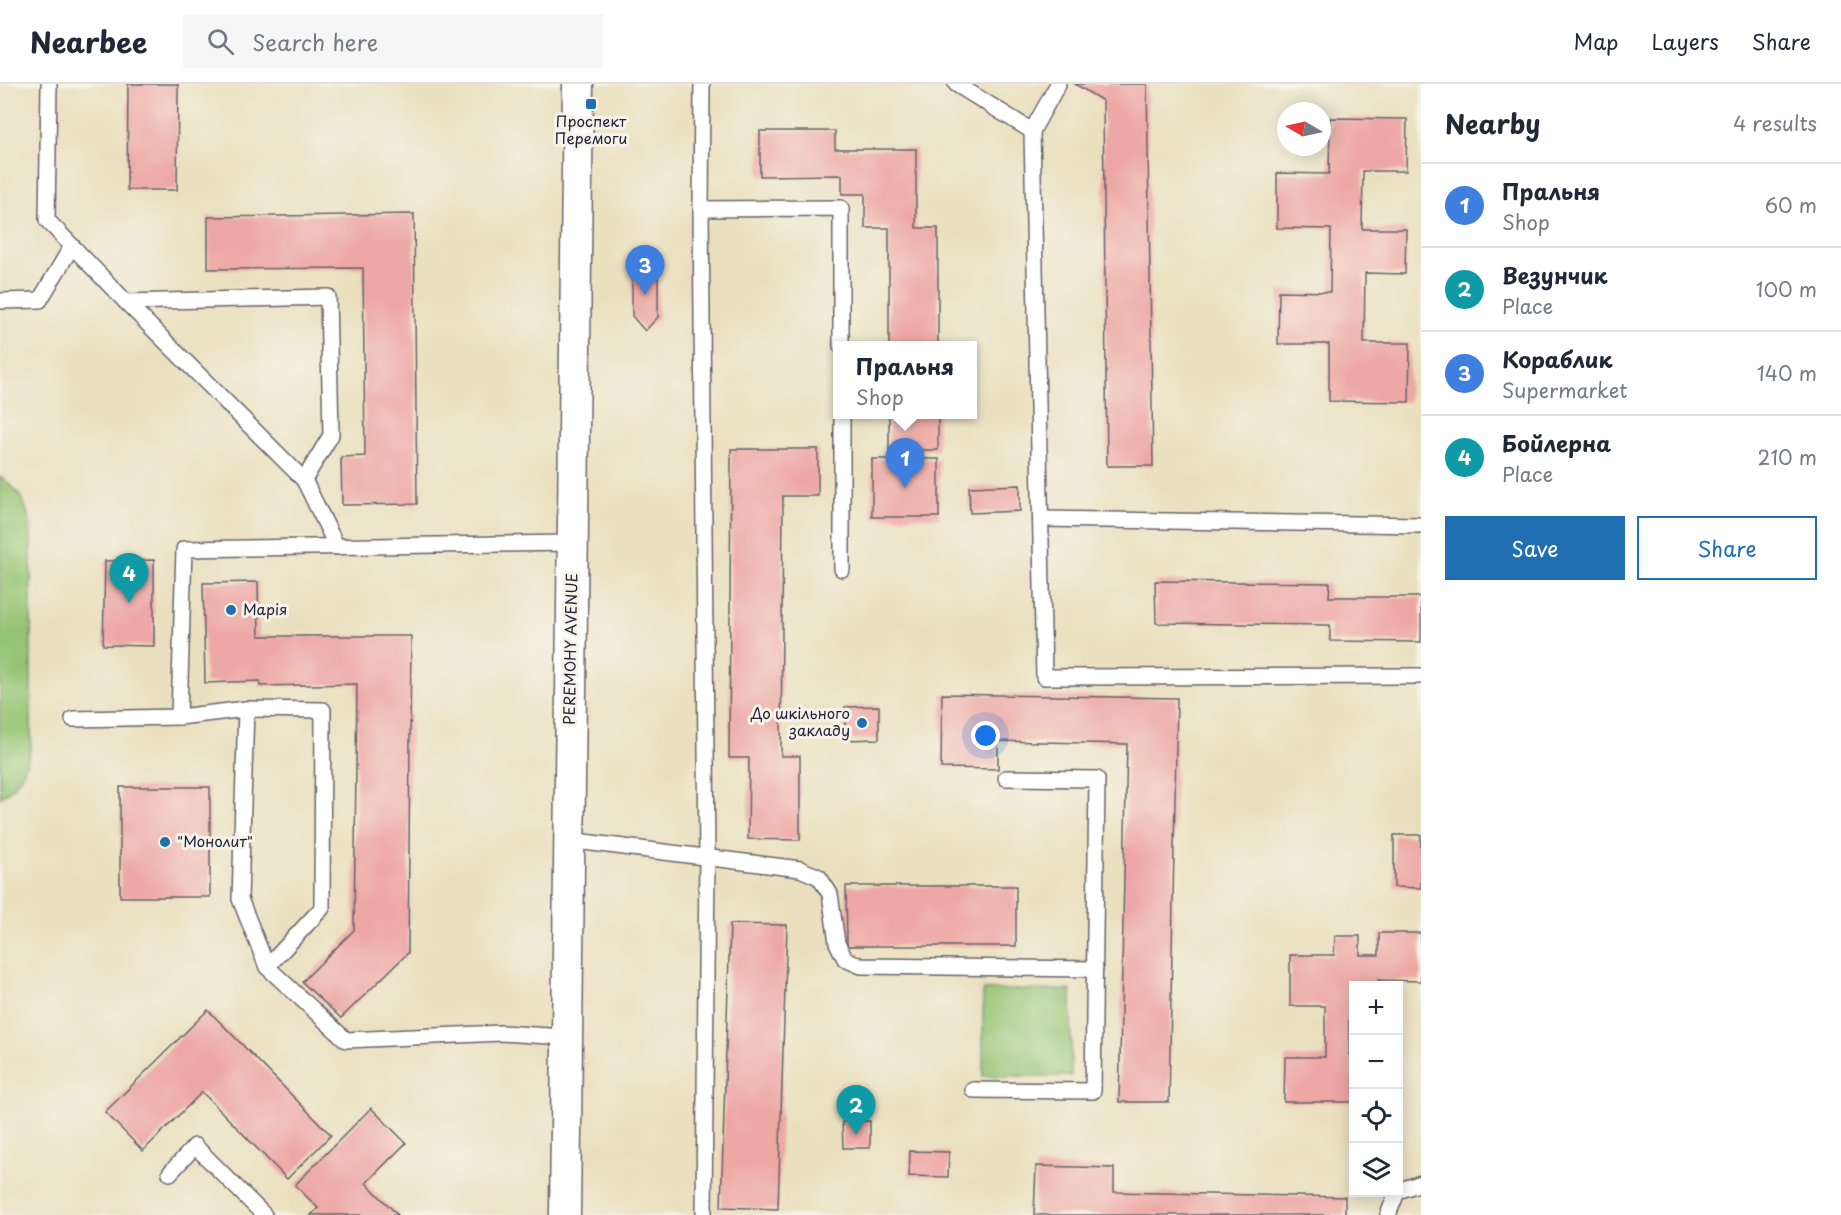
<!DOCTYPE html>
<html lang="en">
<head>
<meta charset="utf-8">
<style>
	body { margin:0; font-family:"Playpen Sans",sans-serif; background:#f6f6f7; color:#1f2937 }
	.controls { position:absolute; right:18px; bottom:18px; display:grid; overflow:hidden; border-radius:0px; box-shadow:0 3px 15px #0003 }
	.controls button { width:54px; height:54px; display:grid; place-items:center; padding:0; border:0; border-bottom:2px solid #e0e1e3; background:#fff; color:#1f2937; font:30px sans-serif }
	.compass { position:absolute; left:1277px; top:18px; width:54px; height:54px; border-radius:50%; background:#fff; box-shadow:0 3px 15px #0003; rotate:279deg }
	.you { position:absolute; left:986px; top:652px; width:21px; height:21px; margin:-15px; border:4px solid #fff; border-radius:50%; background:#1a73e8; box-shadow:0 0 0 9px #1a73e833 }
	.badge { display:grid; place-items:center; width:39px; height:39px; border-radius:50%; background:#1f6fb2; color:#fff; font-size:20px; font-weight:700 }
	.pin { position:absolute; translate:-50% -50px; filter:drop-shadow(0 2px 3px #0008) }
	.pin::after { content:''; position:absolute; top:32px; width:21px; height:18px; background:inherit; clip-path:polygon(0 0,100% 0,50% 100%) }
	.popup { position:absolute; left:833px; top:257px; width:144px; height:78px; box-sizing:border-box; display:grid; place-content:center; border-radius:0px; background:#fff; filter:drop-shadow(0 2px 4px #0005); font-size:20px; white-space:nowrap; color:#747a83 }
	.popup b { font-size:22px; color:#1f2937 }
	.popup::after { content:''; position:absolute; left:50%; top:100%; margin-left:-12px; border:12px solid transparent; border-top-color:#fff }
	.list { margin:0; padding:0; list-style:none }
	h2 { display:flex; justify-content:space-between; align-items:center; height:78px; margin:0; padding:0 24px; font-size:26px }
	h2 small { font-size:20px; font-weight:400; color:#747a83 }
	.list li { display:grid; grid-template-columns:39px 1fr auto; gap:18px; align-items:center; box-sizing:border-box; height:84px; padding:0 24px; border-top:2px solid #e0e1e3 }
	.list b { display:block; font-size:22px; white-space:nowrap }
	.list p { margin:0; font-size:20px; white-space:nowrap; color:#747a83 }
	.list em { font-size:20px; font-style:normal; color:#747a83 }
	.actions { display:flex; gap:12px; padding:18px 24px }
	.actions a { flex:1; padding:14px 0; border:2px solid #1f6fb2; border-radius:0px; text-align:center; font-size:21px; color:#1f6fb2 }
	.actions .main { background:#1f6fb2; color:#fff }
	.icon { flex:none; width:33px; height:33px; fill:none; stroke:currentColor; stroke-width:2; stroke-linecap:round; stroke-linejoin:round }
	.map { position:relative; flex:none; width:1421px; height:1131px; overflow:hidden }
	header { display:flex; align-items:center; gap:36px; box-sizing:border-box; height:84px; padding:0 30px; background:#fff; border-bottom:2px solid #e0e1e3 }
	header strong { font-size:28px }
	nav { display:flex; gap:33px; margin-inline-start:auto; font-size:21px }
	.search { width:420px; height:54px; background:#f6f6f7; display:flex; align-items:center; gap:15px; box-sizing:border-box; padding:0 21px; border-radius:0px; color:#747a83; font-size:22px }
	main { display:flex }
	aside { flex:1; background:#fff }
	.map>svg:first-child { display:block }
</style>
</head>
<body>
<header>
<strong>Nearbee</strong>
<div class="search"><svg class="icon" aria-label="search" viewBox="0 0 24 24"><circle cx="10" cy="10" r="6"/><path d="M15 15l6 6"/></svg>Search here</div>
<nav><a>Map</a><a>Layers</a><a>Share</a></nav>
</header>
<main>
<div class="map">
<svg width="1421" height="1131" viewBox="0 0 1421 1131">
	<rect width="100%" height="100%" fill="#f7f3e8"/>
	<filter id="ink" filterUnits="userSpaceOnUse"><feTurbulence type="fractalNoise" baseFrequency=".0167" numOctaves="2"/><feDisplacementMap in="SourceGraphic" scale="12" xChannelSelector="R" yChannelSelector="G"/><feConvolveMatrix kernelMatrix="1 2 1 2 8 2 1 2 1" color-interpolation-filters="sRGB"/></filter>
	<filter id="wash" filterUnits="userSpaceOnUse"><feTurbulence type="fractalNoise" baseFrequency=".008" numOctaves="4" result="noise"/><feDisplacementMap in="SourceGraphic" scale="24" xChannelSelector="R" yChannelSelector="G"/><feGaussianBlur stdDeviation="1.35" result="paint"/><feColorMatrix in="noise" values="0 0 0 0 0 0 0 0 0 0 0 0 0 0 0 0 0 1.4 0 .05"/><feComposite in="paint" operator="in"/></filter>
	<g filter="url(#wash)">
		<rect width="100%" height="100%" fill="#eae0bf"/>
		<g fill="#94c473" stroke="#5b7357" stroke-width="1.5">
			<path d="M0,393C20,406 28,422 31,446V662C27,685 19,700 0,714Z"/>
			<rect x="983" y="906" width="88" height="86"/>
		</g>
		<g id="blocks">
			<g fill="#eda7a4">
				<polygon points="128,0 178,0 177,106 127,106"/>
				<polygon points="1075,0 1147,0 1153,382 1107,382 1103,17"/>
				<polygon points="1330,34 1407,35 1406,87 1363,87 1362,145 1406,145 1405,190 1365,189 1364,259 1410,259 1409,318 1329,317 1329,260 1278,260 1279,207 1330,208 1331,145 1277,144 1277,89 1329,90"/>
				<polygon points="760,47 835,47 835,65 916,65 916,144 938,144 938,262 889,262 889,144 865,144 865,110 842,110 842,91 760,92"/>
				<polygon points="414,130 417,420 342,421 341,373 365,372 363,184 208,185 208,133"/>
				<polygon points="645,175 658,187 658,233 645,247 632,232 632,189"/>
				<rect x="889" y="330" width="49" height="36"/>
				<polygon points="731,365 818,365 818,412 783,412 781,672 800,672 800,756 748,755 749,674 729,674"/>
				<rect x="872" y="375" width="67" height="58"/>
				<polygon points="1020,401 1020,427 970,429 969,403"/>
				<polygon points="154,476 154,562 103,561 105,477"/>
				<polygon points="1155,497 1330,499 1329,513 1421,513 1421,558 1330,557 1330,541 1156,539"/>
				<polygon points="258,498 259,552 411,552 408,869 341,934 302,898 354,846 357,600 260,602 260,597 205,599 203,499"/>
				<polygon points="942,610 1177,614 1169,1018 1119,1018 1127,660 998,657 998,685 941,684"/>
				<polygon points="879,622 879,655 845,656 845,623"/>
				<rect x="120" y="703" width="90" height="110"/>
				<polygon points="1394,751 1421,751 1421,804 1394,803"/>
				<polygon points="846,802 1016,802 1016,862 847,862"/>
				<polygon points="730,840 787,841 778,1125 721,1123"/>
				<polygon points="1379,849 1421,849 1421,897 1378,896 1378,902 1354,902 1354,923 1349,923 1349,971 1354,971 1354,1018 1284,1018 1285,973 1325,973 1325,922 1290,922 1290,871 1334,871 1335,852 1360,852 1360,871 1379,871"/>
				<polygon points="208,926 331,1051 287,1095 202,1008 143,1067 105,1028"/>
				<polygon points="371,1024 406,1059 366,1099 398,1131 311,1131 318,1124 295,1101"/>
				<polygon points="870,1037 870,1064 843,1064 842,1038"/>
				<polygon points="910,1067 949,1068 948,1093 909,1092"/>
				<polygon points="1036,1082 1114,1084 1114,1108 1345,1113 1345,1131 1034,1131"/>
			</g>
		</g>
	</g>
	<g filter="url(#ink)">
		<use href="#blocks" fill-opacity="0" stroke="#686469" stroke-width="1.5"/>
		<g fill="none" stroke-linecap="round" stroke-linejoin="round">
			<defs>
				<g id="service">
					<polyline points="49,0 47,136 126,218 304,396 337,463"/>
					<polyline points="702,0 701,125 707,772 704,1131"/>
					<polyline points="956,0 1032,47 1044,593 1421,592"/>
					<polyline points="1032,47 1058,0"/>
					<polyline points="701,125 841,124 841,262"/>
					<polyline points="0,217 40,216 72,162"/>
					<polyline points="126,218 328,213 331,351 304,396"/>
					<polyline points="842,330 842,485"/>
					<polyline points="1041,435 1421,441"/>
					<polyline points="246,625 240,815 267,883 346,956 502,949 565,953"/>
					<polyline points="179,633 184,465 572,459"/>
					<polyline points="73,635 179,633 246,625 323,626 322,824 267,883"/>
					<polyline points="568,756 800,785 819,793 830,810 837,859 845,875 861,882 1095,885"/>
					<polyline points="973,1006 1093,1007 1097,695 1006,694"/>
					<polyline points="170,1089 195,1062 264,1131"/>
					<polyline points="1398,1107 1421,1099"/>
					<polyline points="1388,1131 1397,1108"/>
				</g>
				<polyline id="minor" points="565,1131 578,0"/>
			</defs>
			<use href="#service" stroke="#686469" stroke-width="18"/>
			<use href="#minor" stroke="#686469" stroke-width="33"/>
			<use href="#service" stroke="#fff" stroke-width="15"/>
			<use href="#minor" stroke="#fff" stroke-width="30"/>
		</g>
	</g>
	<g fill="#1f6fb2" stroke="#f7f3e8" stroke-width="2">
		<rect x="585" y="14" width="12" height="12" rx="3"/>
		<circle cx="231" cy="526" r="6"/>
		<circle cx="862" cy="639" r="6"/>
		<circle cx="165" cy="758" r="6"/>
	</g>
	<g text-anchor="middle" stroke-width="6" stroke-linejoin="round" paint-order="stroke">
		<g font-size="15" fill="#22223b" stroke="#f7f3e8" text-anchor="start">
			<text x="591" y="43" text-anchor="middle">Проспект<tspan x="591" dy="17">Перемоги</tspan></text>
			<text x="243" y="531">Марія</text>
			<text x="850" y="635" text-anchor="end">До шкільного<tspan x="850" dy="17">закладу</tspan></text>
			<text x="177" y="763">"Монолит"</text>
		</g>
		<g font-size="15" fill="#22223b" stroke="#f7f3e8">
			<text transform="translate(571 565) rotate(-89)" y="5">PEREMOHY AVENUE</text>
		</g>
	</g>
</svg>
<div class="controls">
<button>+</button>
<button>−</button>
<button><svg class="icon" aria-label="locate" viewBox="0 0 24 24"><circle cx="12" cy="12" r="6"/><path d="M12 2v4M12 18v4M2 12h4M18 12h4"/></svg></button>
<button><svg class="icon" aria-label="layers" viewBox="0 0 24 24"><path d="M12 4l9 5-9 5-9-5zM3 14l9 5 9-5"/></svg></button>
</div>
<svg class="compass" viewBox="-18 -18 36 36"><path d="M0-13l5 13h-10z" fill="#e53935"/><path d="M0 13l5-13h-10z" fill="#747a83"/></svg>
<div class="you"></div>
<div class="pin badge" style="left:905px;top:404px;background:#3f7fe0">1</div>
<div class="popup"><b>Пральня</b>Shop</div>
<div class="pin badge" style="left:856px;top:1051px;background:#0f9aa8">2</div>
<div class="pin badge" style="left:645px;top:211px;background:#3f7fe0">3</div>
<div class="pin badge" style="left:129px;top:519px;background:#0f9aa8">4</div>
</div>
<aside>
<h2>Nearby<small>4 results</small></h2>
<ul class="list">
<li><span class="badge" style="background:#3f7fe0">1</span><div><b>Пральня</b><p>Shop</p></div><em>60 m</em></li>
<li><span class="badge" style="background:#0f9aa8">2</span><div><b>Везунчик</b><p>Place</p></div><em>100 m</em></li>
<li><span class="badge" style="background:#3f7fe0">3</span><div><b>Кораблик</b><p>Supermarket</p></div><em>140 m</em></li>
<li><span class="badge" style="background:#0f9aa8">4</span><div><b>Бойлерна</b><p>Place</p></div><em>210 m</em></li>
</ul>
<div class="actions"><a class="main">Save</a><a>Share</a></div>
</aside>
</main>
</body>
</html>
